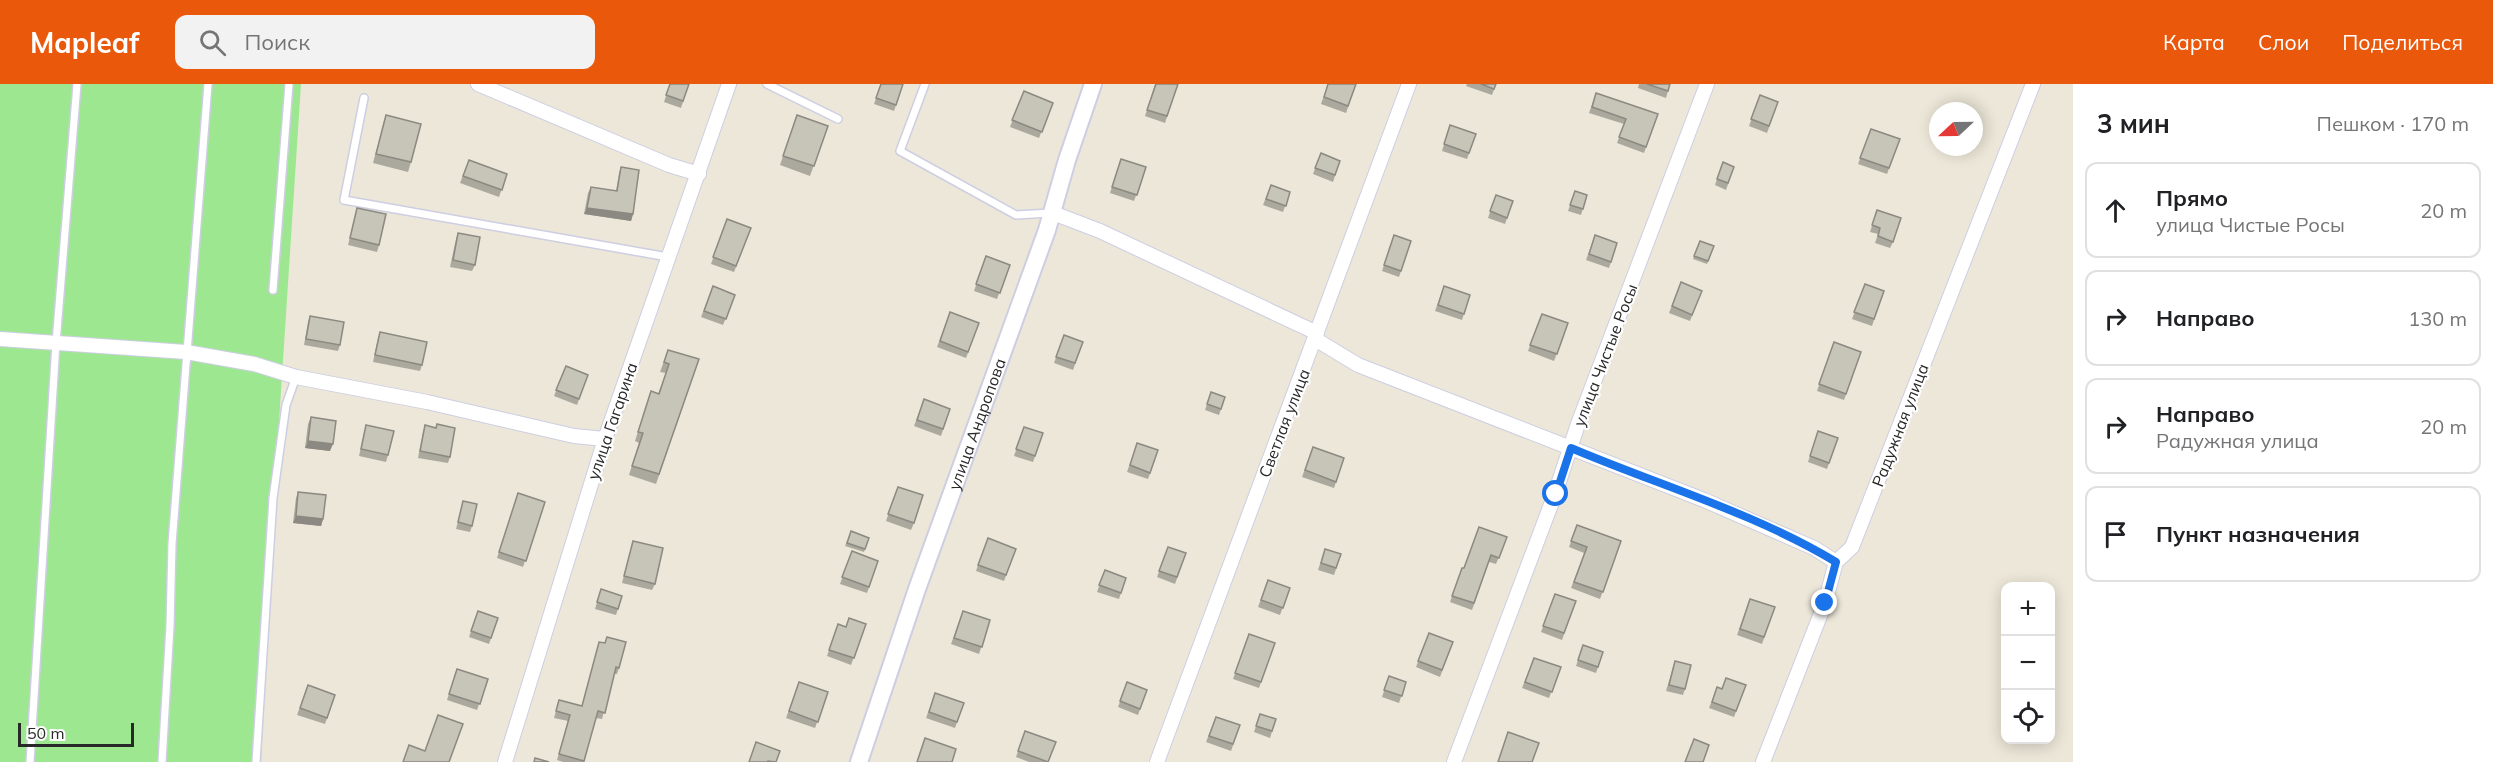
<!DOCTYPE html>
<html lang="ru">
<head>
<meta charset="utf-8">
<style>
	body { margin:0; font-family:Mulish,sans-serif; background:#f2f2f2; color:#202124 }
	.controls { position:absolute; right:18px; bottom:18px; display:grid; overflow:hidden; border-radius:12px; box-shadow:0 3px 15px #0003 }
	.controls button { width:54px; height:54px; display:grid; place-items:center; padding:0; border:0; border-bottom:2px solid #e0e0e0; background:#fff; color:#202124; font:30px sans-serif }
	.compass { position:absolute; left:1929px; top:18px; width:54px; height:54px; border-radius:50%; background:#fff; box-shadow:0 3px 15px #0003; rotate:248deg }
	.scale { position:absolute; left:18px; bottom:15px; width:116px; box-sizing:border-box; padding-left:6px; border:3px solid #282828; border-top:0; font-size:16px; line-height:21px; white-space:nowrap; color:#282828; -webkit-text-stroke:4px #fff; paint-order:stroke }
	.stop { position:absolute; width:18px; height:18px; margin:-14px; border:4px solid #1a73e8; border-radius:50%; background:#fff }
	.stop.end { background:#1a73e8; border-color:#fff; box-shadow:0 2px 6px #0008 }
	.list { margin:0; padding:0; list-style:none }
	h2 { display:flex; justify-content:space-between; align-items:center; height:78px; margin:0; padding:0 24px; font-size:26px }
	h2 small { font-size:20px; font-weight:400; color:#757577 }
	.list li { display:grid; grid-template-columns:39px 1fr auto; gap:18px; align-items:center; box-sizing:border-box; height:96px; margin:0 12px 12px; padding:0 12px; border:2px solid #e0e0e0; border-radius:12px }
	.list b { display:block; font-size:22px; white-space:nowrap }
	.list p { margin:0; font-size:20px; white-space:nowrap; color:#757577 }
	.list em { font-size:20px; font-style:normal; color:#757577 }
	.icon { flex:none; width:33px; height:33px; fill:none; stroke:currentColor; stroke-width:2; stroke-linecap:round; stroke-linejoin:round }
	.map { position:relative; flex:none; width:2073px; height:678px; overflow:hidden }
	header { display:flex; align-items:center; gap:36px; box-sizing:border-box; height:84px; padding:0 30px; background:#ea580c; color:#fff }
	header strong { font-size:28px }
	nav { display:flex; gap:33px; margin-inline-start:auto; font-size:21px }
	.search { width:420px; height:54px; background:#f2f2f2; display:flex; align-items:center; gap:15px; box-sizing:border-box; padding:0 21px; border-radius:12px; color:#757577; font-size:22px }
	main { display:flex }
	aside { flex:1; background:#fff }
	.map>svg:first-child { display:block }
</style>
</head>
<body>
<header>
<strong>Mapleaf</strong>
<div class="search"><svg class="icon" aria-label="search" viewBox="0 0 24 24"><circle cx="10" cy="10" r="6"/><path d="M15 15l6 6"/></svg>Поиск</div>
<nav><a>Карта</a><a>Слои</a><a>Поделиться</a></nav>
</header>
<main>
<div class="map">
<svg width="2073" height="678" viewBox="0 0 2073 678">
	<rect width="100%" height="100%" fill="#ece7d8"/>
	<polygon fill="#9de790" points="0,0 301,0 272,445 261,678 0,678"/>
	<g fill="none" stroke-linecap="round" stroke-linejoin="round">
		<defs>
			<g id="service">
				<polyline points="767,0 838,35"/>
				<polyline points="925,0 900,67 1016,131 1050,129"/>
				<polyline points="364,14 344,116 668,173"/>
				<polyline points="273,206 289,0"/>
				<polyline points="30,678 56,259 77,0"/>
				<polyline points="162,678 170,542 172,460 208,0"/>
				<polyline points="256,678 273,414 286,321 296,293"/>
			</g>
			<g id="minor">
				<polyline points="478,0 669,81 699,90"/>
				<polyline points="1053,129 1100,147 1317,249"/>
				<polyline points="0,255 186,268 254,280 296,293 427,318 574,352 605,355"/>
				<polyline points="1315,255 1358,281 1704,416 1814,464 1836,478"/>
				<polyline points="505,678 605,355 729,0"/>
				<polyline points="1157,678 1409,0"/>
				<polyline points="1454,678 1555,410 1578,340 1707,0"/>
				<polyline points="1763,678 1825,519 1836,478 1852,463 2033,0"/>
			</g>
			<g id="tertiary">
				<path id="s1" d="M859,678L917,505L1047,146L1067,76L1093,0"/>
			</g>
		</defs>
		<use href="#service" stroke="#cecee3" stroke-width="10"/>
		<use href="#minor" stroke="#cecee3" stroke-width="16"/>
		<use href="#tertiary" stroke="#cecee3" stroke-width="20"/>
		<use href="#service" stroke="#fff" stroke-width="7"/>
		<use href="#minor" stroke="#fff" stroke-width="14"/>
		<use href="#tertiary" stroke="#fff" stroke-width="16"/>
	</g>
	<g fill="#aba99e">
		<polygon points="670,0 689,0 681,24 664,18"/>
		<polygon points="881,0 903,0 894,27 874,20"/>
		<polygon points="1155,0 1178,0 1165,39 1145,32"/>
		<polygon points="1328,0 1356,0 1346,29 1321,20"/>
		<polygon points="1467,0 1496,0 1492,11 1466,2"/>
		<polygon points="1639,0 1670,0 1666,14 1638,4"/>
		<polygon points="1024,7 1053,19 1039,54 1010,43"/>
		<polygon points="1596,9 1658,30 1644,69 1617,59 1624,40 1589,29"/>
		<polygon points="1760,11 1778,18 1767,49 1749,42"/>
		<polygon points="386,31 411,78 408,88 373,79 383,41"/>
		<polygon points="797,31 828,42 810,92 780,81"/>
		<polygon points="1938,31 1938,45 1934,43"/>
		<polygon points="1450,41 1476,50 1467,75 1442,67"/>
		<polygon points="1871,45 1900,55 1887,90 1858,80"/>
		<polygon points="1321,69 1340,77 1333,98 1313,90"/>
		<polygon points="1121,75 1146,83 1134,117 1110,109"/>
		<polygon points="469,76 507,90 499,113 460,99"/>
		<polygon points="1723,78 1734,83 1726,106 1715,101"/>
		<polygon points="621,83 633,130 631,137 584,130 588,109 591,103 616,107 619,89"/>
		<polygon points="1271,101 1290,108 1283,128 1263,121"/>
		<polygon points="1575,107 1587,111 1581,131 1568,127"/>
		<polygon points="1496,111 1513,117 1505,140 1488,134"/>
		<polygon points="357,124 379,161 377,168 348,161"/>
		<polygon points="1877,126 1893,158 1890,164 1875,159 1878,150 1870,148"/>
		<polygon points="727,135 751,144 734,188 711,180"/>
		<polygon points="458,149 475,181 472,187 450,183 456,155"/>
		<polygon points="1394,151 1411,157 1399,193 1382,187"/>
		<polygon points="1595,151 1611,178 1609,184 1586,176"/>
		<polygon points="1700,157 1714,162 1707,180 1693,175"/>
		<polygon points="986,172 1010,181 997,215 974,207"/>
		<polygon points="1681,198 1702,207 1690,237 1669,229"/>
		<polygon points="1865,200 1884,207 1872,242 1852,235"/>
		<polygon points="713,202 735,211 723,241 701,233"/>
		<polygon points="1444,202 1470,211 1462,236 1435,227"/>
		<polygon points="950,228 979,239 966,274 937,263"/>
		<polygon points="1542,230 1568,239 1554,277 1528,267"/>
		<polygon points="310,232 340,261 338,267 304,261 308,238"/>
		<polygon points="380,248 422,281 420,287 373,278 378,254"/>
		<polygon points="1064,251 1083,258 1073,286 1054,279"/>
		<polygon points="1834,258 1861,268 1844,316 1817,307"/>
		<polygon points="668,266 699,275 656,400 629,391 639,359 635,357 651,307 658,310 666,289 660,288"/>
		<polygon points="566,282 588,291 577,321 554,312"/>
		<polygon points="1211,308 1225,313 1219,331 1205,326"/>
		<polygon points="924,315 950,325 941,352 914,342"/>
		<polygon points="311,333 330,367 305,364 308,340"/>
		<polygon points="366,341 388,371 386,378 359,372"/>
		<polygon points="425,341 450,373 448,379 418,374 423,348"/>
		<polygon points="1024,343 1043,349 1033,378 1014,372"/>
		<polygon points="1818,347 1838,354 1827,385 1808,378"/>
		<polygon points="1137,359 1158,366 1148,395 1127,388"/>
		<polygon points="1313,363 1344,374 1334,404 1302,393"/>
		<polygon points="898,403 914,439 911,446 886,437"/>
		<polygon points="298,408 323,435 321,442 293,439 296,414"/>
		<polygon points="518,409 545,418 523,483 497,474"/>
		<polygon points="463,417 472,442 470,448 456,445"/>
		<polygon points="1577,441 1621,457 1600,515 1571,504 1584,469 1569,463"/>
		<polygon points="851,447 869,454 864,468 845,462"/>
		<polygon points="1507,453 1496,480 1489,478 1472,526 1450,518 1462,484 1464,484"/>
		<polygon points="633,457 655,500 652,506 622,499"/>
		<polygon points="1168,463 1186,469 1175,500 1157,493"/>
		<polygon points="1016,465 1004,497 976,487 978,481"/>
		<polygon points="1325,465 1341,470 1334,491 1318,486"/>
		<polygon points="852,467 878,477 867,509 840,500"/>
		<polygon points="1105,486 1126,494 1119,515 1097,508"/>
		<polygon points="1268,496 1290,504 1280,531 1258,523"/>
		<polygon points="601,505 622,512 616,531 595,525"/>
		<polygon points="1555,510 1576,517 1562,556 1541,548"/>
		<polygon points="1750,515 1775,523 1762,560 1737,551"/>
		<polygon points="478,527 498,534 489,560 469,553"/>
		<polygon points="963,527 990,536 979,570 951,560"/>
		<polygon points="838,540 846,543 866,540 851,581 827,572"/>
		<polygon points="1429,549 1453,558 1440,593 1416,583"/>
		<polygon points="1249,550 1275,559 1259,604 1233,595"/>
		<polygon points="607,553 619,584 617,590 614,590 602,635 596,634 584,678 563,678 557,676 568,637 554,634 559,616 582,622 599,558 605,559"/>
		<polygon points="1583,561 1603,568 1596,589 1576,582"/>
		<polygon points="1534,574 1561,583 1549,614 1522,604"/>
		<polygon points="1675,577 1685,605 1683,611 1666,607"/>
		<polygon points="457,585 488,595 477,626 447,616"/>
		<polygon points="1389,592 1406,598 1399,619 1382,613"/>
		<polygon points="799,598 828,608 815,644 786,634"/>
		<polygon points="1127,598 1147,606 1138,631 1118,623"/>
		<polygon points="308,601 335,611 325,640 297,631"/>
		<polygon points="1746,601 1734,633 1709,624 1717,603 1722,605"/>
		<polygon points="935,609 957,638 955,644 926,634"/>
		<polygon points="1260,630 1276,635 1270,654 1254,648"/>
		<polygon points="1216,633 1240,641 1231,667 1206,658"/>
		<polygon points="1025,647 1048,678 1029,678 1016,673"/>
	</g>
	<g fill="#8b8981">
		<polygon points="587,124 633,130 631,137 584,130"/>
		<polygon points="308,357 333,360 330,367 305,364"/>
		<polygon points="296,432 323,435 321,442 293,439"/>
	</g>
	<g fill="#c7c4b8" stroke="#8b8981" stroke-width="1.5">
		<polygon points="670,0 689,0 683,17 666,11"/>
		<polygon points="881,0 903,0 896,21 876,14"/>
		<polygon points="1156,0 1178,0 1167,32 1147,26"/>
		<polygon points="1328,0 1356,0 1348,22 1324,13"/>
		<polygon points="1481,0 1496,0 1494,5"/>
		<polygon points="1647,0 1670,0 1668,7"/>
		<polygon points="1024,7 1053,19 1042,48 1012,36"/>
		<polygon points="1596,9 1658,30 1646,63 1619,53 1626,35 1592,23"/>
		<polygon points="1760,11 1778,18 1769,42 1751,35"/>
		<polygon points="1941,24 1949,27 1940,27"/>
		<polygon points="386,31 421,40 411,78 376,70"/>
		<polygon points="797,31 828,42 814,82 783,72"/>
		<polygon points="1450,41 1476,50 1469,69 1444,60"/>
		<polygon points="1871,45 1900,55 1889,84 1860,74"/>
		<polygon points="1321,69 1340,77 1335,91 1315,84"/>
		<polygon points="1121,75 1146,83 1137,111 1112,103"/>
		<polygon points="469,76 507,90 502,106 463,92"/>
		<polygon points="1723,78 1734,83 1728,99 1717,95"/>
		<polygon points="621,83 639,86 633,130 587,124 591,103 617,107"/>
		<polygon points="1271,101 1290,108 1286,122 1266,115"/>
		<polygon points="1575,107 1587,111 1583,125 1570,121"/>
		<polygon points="1496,111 1513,117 1507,134 1490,127"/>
		<polygon points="357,124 386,130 379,161 350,154"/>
		<polygon points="1877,126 1901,134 1893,158 1878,152 1880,144 1872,141"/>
		<polygon points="727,135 751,144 736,182 713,173"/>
		<polygon points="458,149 480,153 475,181 453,176"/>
		<polygon points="1394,151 1411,157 1401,187 1384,181"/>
		<polygon points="1595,151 1617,159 1611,178 1589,170"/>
		<polygon points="1700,157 1714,162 1708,177 1694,172"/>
		<polygon points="986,172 1010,181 1000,209 976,200"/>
		<polygon points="1681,198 1702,207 1692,231 1672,222"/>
		<polygon points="1865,200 1884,207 1874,235 1854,228"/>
		<polygon points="713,202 735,211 726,235 704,227"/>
		<polygon points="1444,202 1470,211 1464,230 1438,221"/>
		<polygon points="950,228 979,239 968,268 940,257"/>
		<polygon points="1542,230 1568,239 1557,270 1530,261"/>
		<polygon points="310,232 344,238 340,261 306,255"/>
		<polygon points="380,248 427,258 422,281 375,271"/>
		<polygon points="1064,251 1083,258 1075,279 1056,273"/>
		<polygon points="1834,258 1861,268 1846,310 1819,300"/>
		<polygon points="668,266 699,275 659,390 632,382 643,349 638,348 651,307 659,310 669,280 664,278"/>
		<polygon points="566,282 588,291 579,315 556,306"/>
		<polygon points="1211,308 1225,313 1221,325 1207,320"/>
		<polygon points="924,315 950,325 943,345 917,336"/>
		<polygon points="311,333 336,337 333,360 308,357"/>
		<polygon points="437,340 455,344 450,373 420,367 425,341 436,344"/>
		<polygon points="366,341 394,347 388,371 361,365"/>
		<polygon points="1024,343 1043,349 1035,372 1016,365"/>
		<polygon points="1818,347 1838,354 1829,379 1810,372"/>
		<polygon points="1137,359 1158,366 1150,389 1130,381"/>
		<polygon points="1313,363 1344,374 1336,398 1305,386"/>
		<polygon points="898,403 923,411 914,439 888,430"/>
		<polygon points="298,408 326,411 323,435 296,432"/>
		<polygon points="518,409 545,418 526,477 499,468"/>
		<polygon points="463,417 477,420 472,442 458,438"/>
		<polygon points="1577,441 1621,457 1603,508 1574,498 1587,463 1571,457"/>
		<polygon points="1479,443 1507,453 1499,474 1491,471 1474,519 1452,512 1462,484 1464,484"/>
		<polygon points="851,447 869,454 865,465 847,459"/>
		<polygon points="988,454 1016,465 1006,491 978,481"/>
		<polygon points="633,457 663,464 655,500 624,492"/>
		<polygon points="1168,463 1186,469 1177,493 1159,487"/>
		<polygon points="1325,465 1341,470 1336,484 1321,479"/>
		<polygon points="852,467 878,477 869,503 842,493"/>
		<polygon points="1105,486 1126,494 1121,509 1099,501"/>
		<polygon points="1268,496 1290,504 1283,524 1261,516"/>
		<polygon points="601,505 622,512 618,525 597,518"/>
		<polygon points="1555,510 1576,517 1564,549 1543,542"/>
		<polygon points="1750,515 1775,523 1764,553 1740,545"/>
		<polygon points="478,527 498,534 491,554 471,547"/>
		<polygon points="963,527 990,536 982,563 954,554"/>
		<polygon points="849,534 866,540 854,574 829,566 838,540 846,543"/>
		<polygon points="1429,549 1453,558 1442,586 1418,577"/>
		<polygon points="1249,550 1275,559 1261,598 1235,589"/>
		<polygon points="607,553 626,558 619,584 616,583 605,629 598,627 584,677 559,670 570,631 556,627 559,616 582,622 599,558 605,559"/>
		<polygon points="1583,561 1603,568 1598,583 1578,576"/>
		<polygon points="1534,574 1561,583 1552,608 1525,598"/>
		<polygon points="1675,577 1691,581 1685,605 1669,601"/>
		<polygon points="457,585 488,595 480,620 449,610"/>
		<polygon points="1389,592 1406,598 1402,612 1384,606"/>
		<polygon points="1726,594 1746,601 1736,627 1712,618 1717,603 1722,605"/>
		<polygon points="799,598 828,608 818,638 789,627"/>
		<polygon points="1127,598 1147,606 1140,625 1120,617"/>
		<polygon points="308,601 335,611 327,634 300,624"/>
		<polygon points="935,609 964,619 957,638 929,628"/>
		<polygon points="1260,630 1276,635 1272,647 1256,642"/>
		<polygon points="438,631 463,640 449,678 403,678 409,661 425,667"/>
		<polygon points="1216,633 1240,641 1233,660 1209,652"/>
		<polygon points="1025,647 1056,658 1048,678 1018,667"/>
		<polygon points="1508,648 1539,659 1532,678 1498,678"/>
		<polygon points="925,654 956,665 952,678 917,678"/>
		<polygon points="1694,655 1709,661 1703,678 1685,678"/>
		<polygon points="756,658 780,667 776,678 768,677 768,678 749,678"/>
		<polygon points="535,674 549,678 534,678"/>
	</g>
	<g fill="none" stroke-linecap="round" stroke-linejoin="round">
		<path stroke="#1a73e8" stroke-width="8" d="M1556,410L1571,364C1658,401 1755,429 1836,478L1825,519"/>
	</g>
	<g text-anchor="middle" stroke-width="4.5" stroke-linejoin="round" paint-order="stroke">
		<g font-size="16" fill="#282828" stroke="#fff">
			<text transform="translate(1605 271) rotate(-69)" y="6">улица Чистые Росы</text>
			<text transform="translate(612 337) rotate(-71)" y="6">улица Гагарина</text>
			<text dy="6" stroke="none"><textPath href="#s1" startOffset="358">улица Андропова</textPath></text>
			<text transform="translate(1284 339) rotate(-69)" y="6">Светлая улица</text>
			<text transform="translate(1900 341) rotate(-69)" y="6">Радужная улица</text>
		</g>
	</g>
</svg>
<div class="controls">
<button>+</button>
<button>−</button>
<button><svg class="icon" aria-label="locate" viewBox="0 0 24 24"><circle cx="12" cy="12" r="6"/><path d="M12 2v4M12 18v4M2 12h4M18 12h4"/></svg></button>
</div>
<svg class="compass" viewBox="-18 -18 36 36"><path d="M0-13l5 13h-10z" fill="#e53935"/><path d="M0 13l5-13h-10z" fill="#757577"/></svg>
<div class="scale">50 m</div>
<div class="stop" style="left:1556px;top:410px"></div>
<div class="stop end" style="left:1825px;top:519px"></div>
</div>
<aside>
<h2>3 мин<small>Пешком · 170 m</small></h2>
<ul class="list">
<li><svg class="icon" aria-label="ahead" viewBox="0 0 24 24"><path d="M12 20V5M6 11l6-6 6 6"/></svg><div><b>Прямо</b><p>улица Чистые Росы</p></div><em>20 m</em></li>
<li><svg class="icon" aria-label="right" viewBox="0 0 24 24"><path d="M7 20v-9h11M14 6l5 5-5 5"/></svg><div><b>Направо</b></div><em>130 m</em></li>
<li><svg class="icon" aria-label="right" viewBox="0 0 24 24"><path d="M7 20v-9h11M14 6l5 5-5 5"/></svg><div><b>Направо</b><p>Радужная улица</p></div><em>20 m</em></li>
<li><svg class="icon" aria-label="arrive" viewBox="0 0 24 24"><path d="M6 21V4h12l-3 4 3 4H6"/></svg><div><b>Пункт назначения</b></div></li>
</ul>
</aside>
</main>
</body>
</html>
